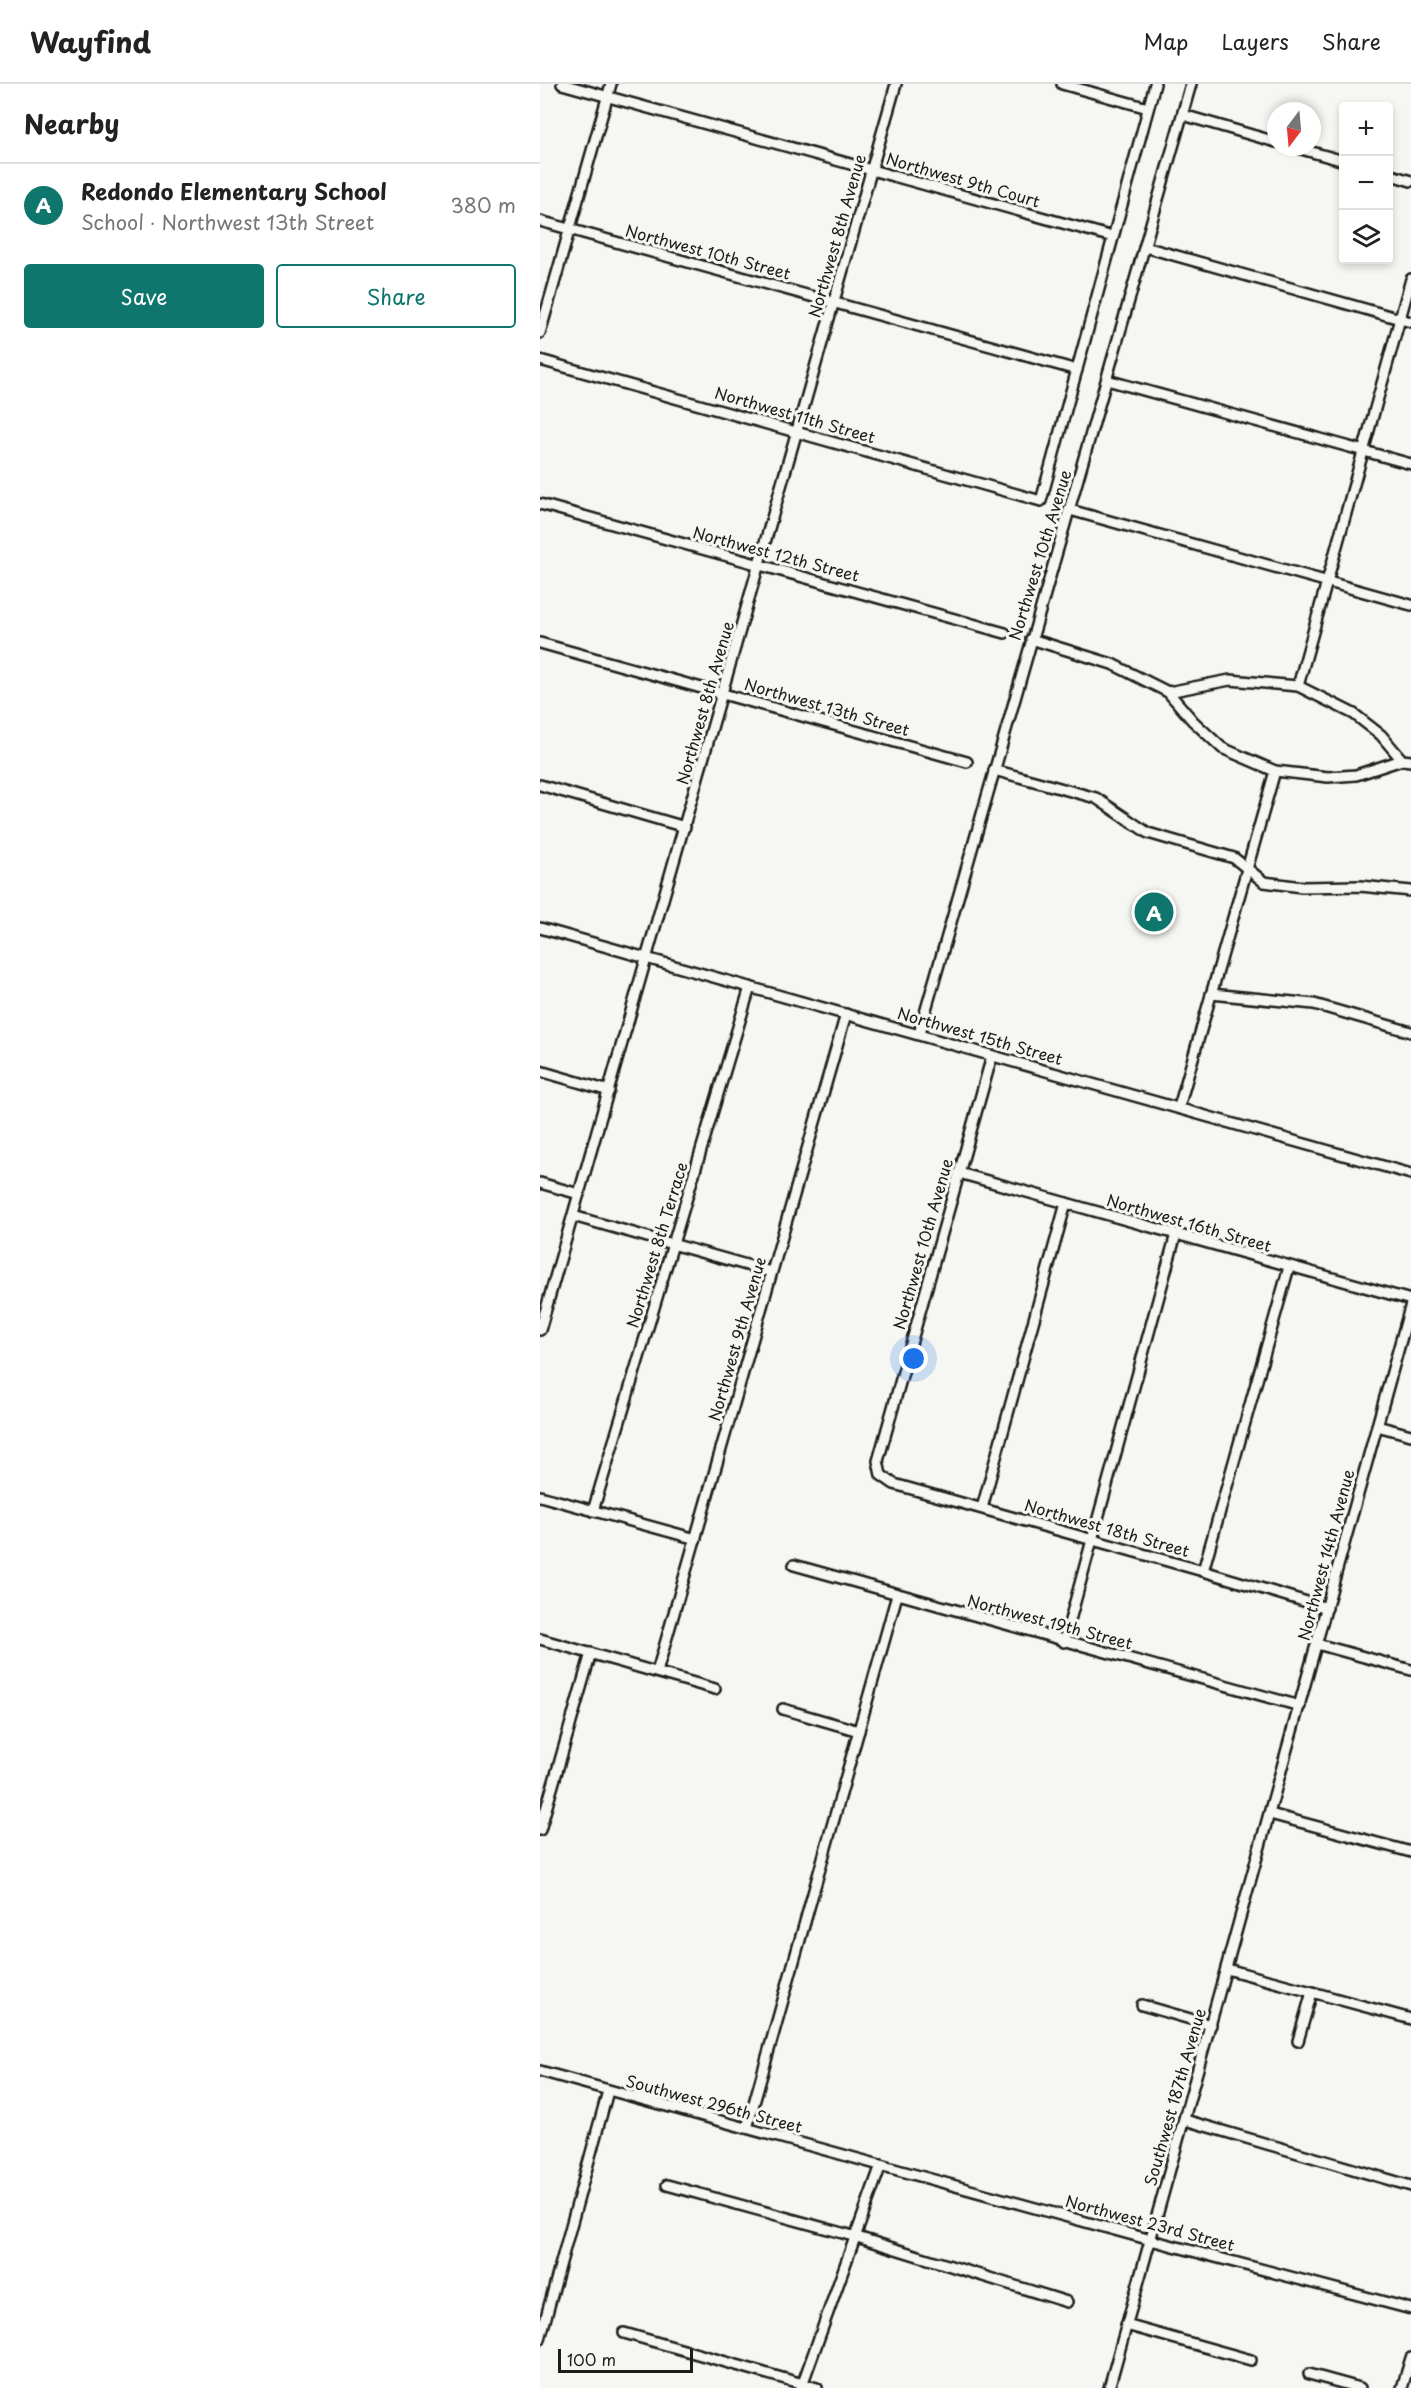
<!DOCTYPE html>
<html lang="en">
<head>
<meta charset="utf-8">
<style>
	body { margin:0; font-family:"Playpen Sans",sans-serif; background:#f2f2f2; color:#222 }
	.controls { position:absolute; right:18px; top:18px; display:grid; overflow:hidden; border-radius:6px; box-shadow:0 3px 9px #0003 }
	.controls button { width:54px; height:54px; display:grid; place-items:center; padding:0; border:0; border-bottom:2px solid #e0e0e0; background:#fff; color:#222; font:30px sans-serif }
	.compass { position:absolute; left:727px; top:18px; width:54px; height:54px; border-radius:50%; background:#fff; box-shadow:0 3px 9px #0003; rotate:196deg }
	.scale { position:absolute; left:18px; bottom:15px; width:135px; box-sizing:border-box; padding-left:6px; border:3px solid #1c1c1c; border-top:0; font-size:16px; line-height:21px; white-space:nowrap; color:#1c1c1c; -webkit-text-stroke:4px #f6f6f2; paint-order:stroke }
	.you { position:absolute; left:374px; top:1275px; width:21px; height:21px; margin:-15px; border:4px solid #fff; border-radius:50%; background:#1a73e8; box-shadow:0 0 0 9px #1a73e833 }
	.badge { display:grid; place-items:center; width:39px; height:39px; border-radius:50%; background:#0f766e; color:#fff; font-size:20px; font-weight:700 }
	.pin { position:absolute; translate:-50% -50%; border:3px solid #fff; box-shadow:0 2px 6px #0006 }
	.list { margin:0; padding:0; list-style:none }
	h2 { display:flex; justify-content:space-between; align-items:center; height:78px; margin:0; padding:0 24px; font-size:26px }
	h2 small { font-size:20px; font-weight:400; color:#767676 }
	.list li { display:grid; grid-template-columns:39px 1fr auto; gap:18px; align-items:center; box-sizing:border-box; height:84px; padding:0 24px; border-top:2px solid #e0e0e0 }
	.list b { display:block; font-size:22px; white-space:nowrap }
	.list p { margin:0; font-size:20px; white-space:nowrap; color:#767676 }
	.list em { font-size:20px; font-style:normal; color:#767676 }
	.actions { display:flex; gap:12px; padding:18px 24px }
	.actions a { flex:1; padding:14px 0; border:2px solid #0f766e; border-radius:6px; text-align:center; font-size:21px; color:#0f766e }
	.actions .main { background:#0f766e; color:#fff }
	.icon { flex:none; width:33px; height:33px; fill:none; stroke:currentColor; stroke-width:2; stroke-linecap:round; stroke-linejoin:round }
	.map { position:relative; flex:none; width:871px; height:2304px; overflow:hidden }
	header { display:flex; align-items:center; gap:36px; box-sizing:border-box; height:84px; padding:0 30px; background:#fff; border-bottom:2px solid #e0e0e0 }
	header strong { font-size:28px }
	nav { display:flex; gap:33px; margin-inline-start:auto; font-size:21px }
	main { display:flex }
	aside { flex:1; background:#fff }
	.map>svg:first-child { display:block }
</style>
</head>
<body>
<header>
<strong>Wayfind</strong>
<nav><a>Map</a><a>Layers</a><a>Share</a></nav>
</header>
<main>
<aside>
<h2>Nearby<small></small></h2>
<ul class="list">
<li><span class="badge">A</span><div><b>Redondo Elementary School</b><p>School · Northwest 13th Street</p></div><em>380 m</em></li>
</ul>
<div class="actions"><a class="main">Save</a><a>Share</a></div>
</aside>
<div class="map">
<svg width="871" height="2304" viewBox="0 0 871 2304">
	<rect width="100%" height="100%" fill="#f6f6f2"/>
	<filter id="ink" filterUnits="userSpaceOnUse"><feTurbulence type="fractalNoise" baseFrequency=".0167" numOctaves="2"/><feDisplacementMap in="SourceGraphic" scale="12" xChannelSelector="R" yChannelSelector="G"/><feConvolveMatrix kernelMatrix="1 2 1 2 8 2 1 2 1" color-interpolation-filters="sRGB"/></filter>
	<g filter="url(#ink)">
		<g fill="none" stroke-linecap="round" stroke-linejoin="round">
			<defs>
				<g id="minor">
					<polyline points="22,0 573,153"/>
					<polyline points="522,0 608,24"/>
					<polyline points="643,31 736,58"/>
					<polyline points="754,63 804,77"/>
					<polyline points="848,90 871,97"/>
					<polyline points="0,137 537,286"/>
					<polyline points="605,163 871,238"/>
					<polyline points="0,249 71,0"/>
					<polyline points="0,276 501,417 615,0"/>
					<polyline points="567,296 871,380"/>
					<polyline points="0,420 465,549"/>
					<polyline points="530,426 871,521"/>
					<polyline points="491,555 572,580 628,608 653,637 682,664 735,687 788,693 816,691 862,676 871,677"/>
					<polyline points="0,559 427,678"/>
					<polyline points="758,602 871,195"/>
					<polyline points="628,608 690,596 758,602 814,630 841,651 862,676"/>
					<polyline points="454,686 556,714 608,749 694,774 724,798 762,803 820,802 871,807"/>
					<polyline points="0,701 145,743"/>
					<polyline points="0,844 871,1090"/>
					<polyline points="671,910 774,920 871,948"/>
					<polyline points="379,950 651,0"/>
					<polyline points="452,972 338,1377 341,1391 354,1400 663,1487 787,1524"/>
					<polyline points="0,987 69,1007"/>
					<polyline points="639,1023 735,687"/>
					<polyline points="419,1089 871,1216"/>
					<polyline points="0,1099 39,1110"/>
					<polyline points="33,1132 231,1188"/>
					<polyline points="0,1246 356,0"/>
					<polyline points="837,1342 871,1351"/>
					<polyline points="0,1412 156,1455"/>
					<polyline points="442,1424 526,1119"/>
					<polyline points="53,1427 210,903"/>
					<polyline points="254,1481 760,1622"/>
					<polyline points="663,1487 749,1183"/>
					<polyline points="0,1555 175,1605"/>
					<polyline points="524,1558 636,1150"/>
					<polyline points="777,1560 871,1586"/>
					<polyline points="117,1588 306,930"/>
					<polyline points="243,1625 319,1647"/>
					<polyline points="730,1730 871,1768"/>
					<polyline points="0,1746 51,1569"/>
					<polyline points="687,1885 871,1935"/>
					<polyline points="602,1921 671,1941"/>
					<polyline points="758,1957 772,1908"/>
					<polyline points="0,1987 611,2156 871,2225"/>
					<polyline points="645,2036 871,2102"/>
					<polyline points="207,2044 357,1511"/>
					<polyline points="127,2101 317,2153 527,2218"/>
					<polyline points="586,2241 711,2276"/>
					<polyline points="84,2249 277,2304"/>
					<polyline points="0,2255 68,2007"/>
					<polyline points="769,2290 820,2304"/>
					<polyline points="261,2304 341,2081"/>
					<polyline points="569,2304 871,1220"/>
					<polyline points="862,2304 871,2274"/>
				</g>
			</defs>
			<use href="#minor" stroke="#1c1c1c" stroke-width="14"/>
			<use href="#minor" stroke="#f6f6f2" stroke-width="9"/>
		</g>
	</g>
	<g text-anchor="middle" stroke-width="6" stroke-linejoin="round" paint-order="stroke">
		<g font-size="16" fill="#1c1c1c" stroke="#f6f6f2">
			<text transform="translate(423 96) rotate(16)" y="6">Northwest 9th Court</text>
			<text transform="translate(297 152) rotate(-74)" y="6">Northwest 8th Avenue</text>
			<text transform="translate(168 168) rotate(15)" y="6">Northwest 10th Street</text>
			<text transform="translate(255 331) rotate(16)" y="6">Northwest 11th Street</text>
			<text transform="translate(236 470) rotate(15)" y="6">Northwest 12th Street</text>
			<text transform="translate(500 471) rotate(-73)" y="6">Northwest 10th Avenue</text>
			<text transform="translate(165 619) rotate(-74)" y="6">Northwest 8th Avenue</text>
			<text transform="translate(287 623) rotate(16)" y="6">Northwest 13th Street</text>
			<text transform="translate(440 952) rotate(16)" y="6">Northwest 15th Street</text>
			<text transform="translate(649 1139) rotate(16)" y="6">Northwest 16th Street</text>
			<text transform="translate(383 1160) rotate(-74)" y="6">Northwest 10th Avenue</text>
			<text transform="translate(117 1161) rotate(-73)" y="6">Northwest 8th Terrace</text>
			<text transform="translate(197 1255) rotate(-74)" y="6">Northwest 9th Avenue</text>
			<text transform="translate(567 1444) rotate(16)" y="6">Northwest 18th Street</text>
			<text transform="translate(786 1471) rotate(-75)" y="6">Northwest 14th Avenue</text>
			<text transform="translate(510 1538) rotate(15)" y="6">Northwest 19th Street</text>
			<text transform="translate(635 2013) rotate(-74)" y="6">Southwest 187th Avenue</text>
			<text transform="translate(174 2020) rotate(15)" y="6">Southwest 296th Street</text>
			<text transform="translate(610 2139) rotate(15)" y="6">Northwest 23rd Street</text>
		</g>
	</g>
</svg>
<div class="controls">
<button>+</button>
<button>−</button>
<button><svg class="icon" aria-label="layers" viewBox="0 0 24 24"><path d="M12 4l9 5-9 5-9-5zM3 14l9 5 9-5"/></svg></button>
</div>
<svg class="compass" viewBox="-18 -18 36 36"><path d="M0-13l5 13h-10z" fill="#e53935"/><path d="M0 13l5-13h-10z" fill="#767676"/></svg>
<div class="scale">100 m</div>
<div class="you"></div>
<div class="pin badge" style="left:614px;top:828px">A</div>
</div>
</main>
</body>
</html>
